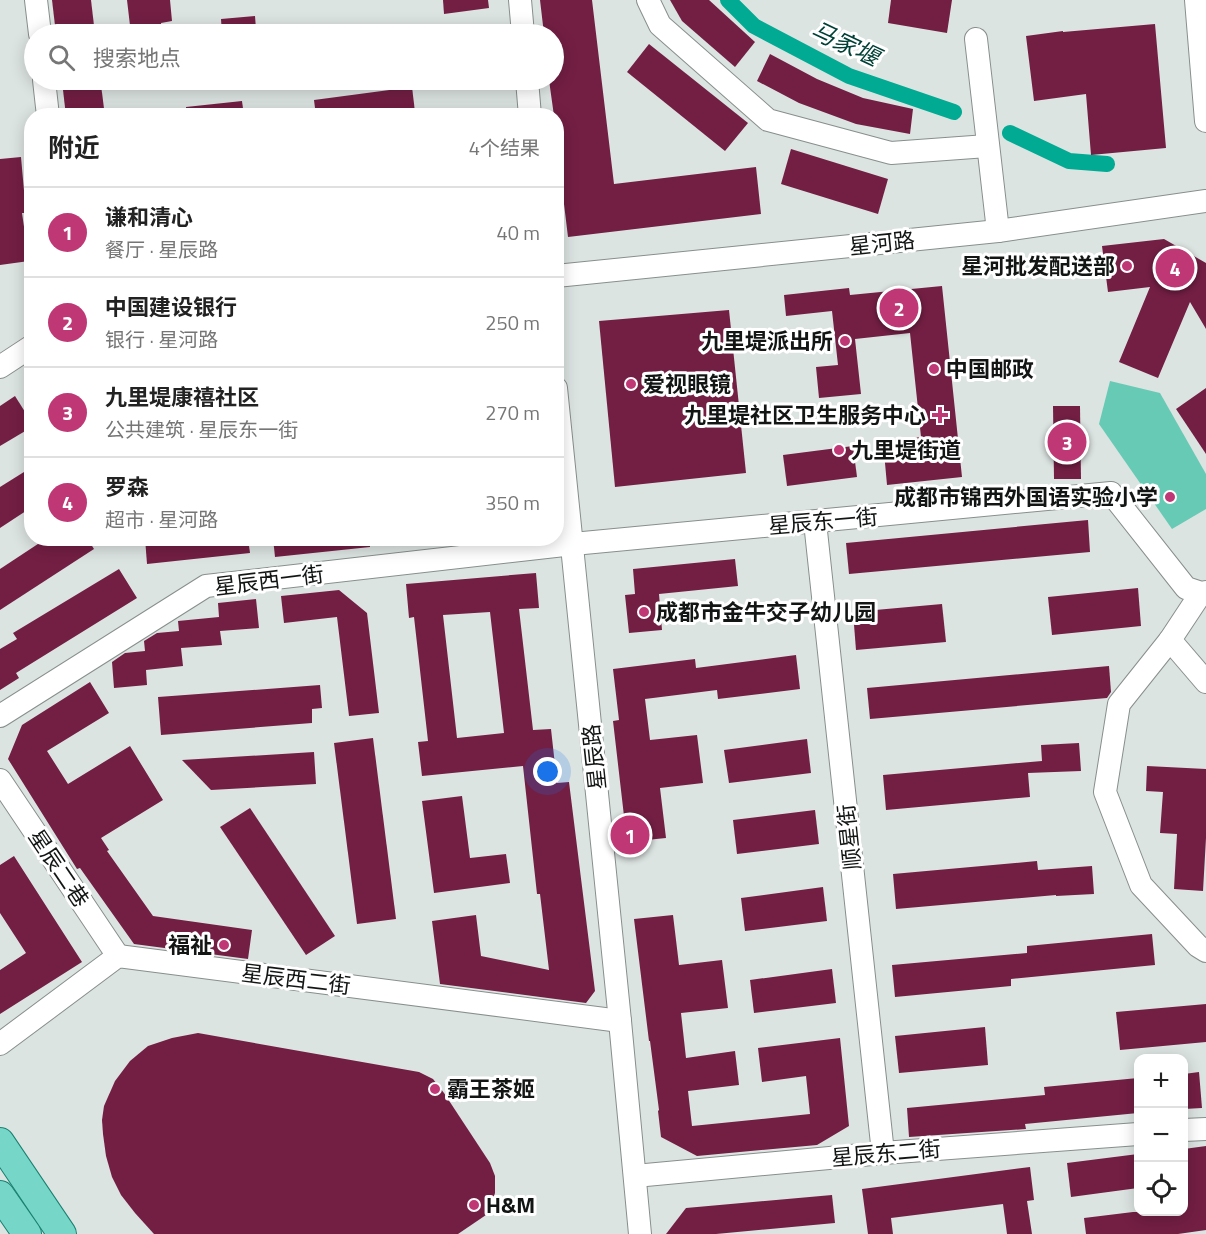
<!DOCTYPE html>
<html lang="zh">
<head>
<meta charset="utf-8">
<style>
	body { margin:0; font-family:"Titillium Web","Noto Sans SC",sans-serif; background:#f2f2f2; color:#222 }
	.controls { position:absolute; right:18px; bottom:18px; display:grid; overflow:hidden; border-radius:12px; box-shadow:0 3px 15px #0003 }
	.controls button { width:54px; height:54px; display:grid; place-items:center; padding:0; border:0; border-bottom:2px solid #e0e0e0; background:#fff; color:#222; font:30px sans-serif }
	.you { position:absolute; left:548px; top:772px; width:21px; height:21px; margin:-15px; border:4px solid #fff; border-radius:50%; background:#1a73e8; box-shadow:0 0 0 9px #1a73e833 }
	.badge { display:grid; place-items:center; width:39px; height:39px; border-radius:50%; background:#bf3774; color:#fff; font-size:20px; font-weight:700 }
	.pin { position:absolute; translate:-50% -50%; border:3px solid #fff; box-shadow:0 2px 6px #0006 }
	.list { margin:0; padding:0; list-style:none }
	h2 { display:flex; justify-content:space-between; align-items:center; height:78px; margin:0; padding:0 24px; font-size:26px }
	h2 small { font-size:20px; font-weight:400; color:#767676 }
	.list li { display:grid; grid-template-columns:39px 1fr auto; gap:18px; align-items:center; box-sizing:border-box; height:90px; padding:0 24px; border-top:2px solid #e0e0e0 }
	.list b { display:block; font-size:22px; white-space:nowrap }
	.list p { margin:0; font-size:20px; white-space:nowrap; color:#767676 }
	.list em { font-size:20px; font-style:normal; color:#767676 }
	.icon { flex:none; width:33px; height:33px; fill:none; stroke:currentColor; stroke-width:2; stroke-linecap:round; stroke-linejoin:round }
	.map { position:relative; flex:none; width:1206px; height:1234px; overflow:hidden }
	.search { position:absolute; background:#fff; box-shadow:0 3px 15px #0003; left:24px; top:24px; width:540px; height:66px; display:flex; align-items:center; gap:15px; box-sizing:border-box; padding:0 21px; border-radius:33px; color:#767676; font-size:22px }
	.panel { position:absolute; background:#fff; box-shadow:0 3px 15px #0003; left:24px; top:108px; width:540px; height:438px; border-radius:24px }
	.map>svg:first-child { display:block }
</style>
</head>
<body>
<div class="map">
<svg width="1206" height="1234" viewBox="0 0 1206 1234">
	<rect width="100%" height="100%" fill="#dce4e2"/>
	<polygon fill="#67cab5" points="1110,381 1160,393 1206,474 1206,509 1172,529 1099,424"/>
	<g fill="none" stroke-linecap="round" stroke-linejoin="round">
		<g stroke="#01ab93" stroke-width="16">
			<polyline points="728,0 754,26 849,76 954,112"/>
			<polyline points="1010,133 1069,161 1107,164"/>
		</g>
	</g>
	<g fill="#731f44" fill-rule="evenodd">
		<polygon points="52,0 91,0 95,34 56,34"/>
		<polygon points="127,0 170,0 172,21 161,23 162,34 131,34"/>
		<polygon points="443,0 488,0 489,8 444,14"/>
		<polygon points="540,0 592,0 614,184 756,167 761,214 568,237 556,138 556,116 554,116 549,80 554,80 554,34 544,34"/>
		<polygon points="670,0 709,0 755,42 735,67 682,21"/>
		<polygon points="891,0 952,0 947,33 888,23"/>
		<polygon points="255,16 256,29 250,30 251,34 222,34 221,19"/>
		<polygon points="1155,24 1166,148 1091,155 1086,94 1034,101 1026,36 1063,31 1063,32"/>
		<polygon points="649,44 748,123 725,151 627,72"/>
		<polygon points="770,54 817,79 863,98 913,109 910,134 856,124 799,103 757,81"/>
		<polygon points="101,85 105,116 66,116 63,90"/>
		<polygon points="412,87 415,112 389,116 316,116 314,100"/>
		<polygon points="242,101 244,116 186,116 186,107"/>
		<polygon points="791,149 888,179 878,214 781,184"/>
		<polygon points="21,157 26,213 22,213 29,261 0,265 0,159"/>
		<polygon points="1164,239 1206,263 1206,329 1190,302 1158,378 1119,362 1150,287 1108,292 1102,246"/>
		<polygon points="942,286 962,477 887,485 883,441 921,437 910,333 855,339 861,394 819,398 816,367 838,365 832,311 786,316 784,295 849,288 850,295"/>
		<polygon points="729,310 746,473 615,487 599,321"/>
		<polygon points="1206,388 1206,454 1176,409"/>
		<polygon points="15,396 32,423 32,427 0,446 0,406"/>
		<polygon points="1053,406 1080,406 1081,479 1054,479"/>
		<polygon points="853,446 857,477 787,486 783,455"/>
		<polygon points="32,467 32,507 0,528 0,487"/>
		<polygon points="1088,520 1090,552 849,574 846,543"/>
		<polygon points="47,538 87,538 94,549 0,610 0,569"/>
		<polygon points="145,538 248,538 250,553 147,564"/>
		<polygon points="273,538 370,538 370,547 275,557"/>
		<polygon points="735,559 738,586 659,594 662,630 629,633 625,595 635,594 633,569"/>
		<polygon points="119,569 137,598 16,673 19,678 0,690 0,649 17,639 13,633"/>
		<path d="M536,573L539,608L519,609L533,730L551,729L557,783L569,782L595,991L586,1003L440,984L432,921L476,915L481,956L549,970L540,894H537L523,766L422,776L418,742L428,741L414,617L409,618L406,584ZM490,612L504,733L457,738L443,615Z"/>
		<polygon points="1138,588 1141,626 1052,635 1048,597"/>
		<polygon points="339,590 367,613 379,713 349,716 337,617 284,623 281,596"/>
		<polygon points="256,599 259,628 220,631 222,645 181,648 183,666 146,670 147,685 114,688 112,662 125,653 145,651 144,641 157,633 179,631 178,621 219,617 218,603"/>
		<polygon points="942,604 946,642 856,650 853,612"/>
		<polygon points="796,655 800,689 718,699 717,690 645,699 650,740 697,735 703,783 660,788 666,838 627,842 613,721 619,720 613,669 695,659 696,668"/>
		<polygon points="1109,666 1111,692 1107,698 870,719 867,688"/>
		<polygon points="90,682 109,713 47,751 68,784 130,746 163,800 101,838 109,850 107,851 153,916 252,930 248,959 134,944 80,868 77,869 8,759 22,725"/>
		<polygon points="320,685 322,708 312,709 312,723 161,735 158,697"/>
		<polygon points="373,738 396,919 357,924 334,743"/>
		<polygon points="807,739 811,773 729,783 724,750"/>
		<polygon points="1079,743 1081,771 1028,773 1030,797 886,810 883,775 1042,761 1041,745"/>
		<polygon points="314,752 316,784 211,790 182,760"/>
		<polygon points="1147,766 1206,769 1206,838 1203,891 1174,889 1177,834 1160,833 1163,792 1146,791"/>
		<polygon points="462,796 470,858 506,854 510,883 434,893 422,801"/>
		<polygon points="250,808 335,936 306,955 220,827"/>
		<polygon points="815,810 819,844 737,854 733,820"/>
		<polygon points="14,856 82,962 0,1014 0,970 26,953 0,913 0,865"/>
		<polygon points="1037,861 1038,870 1092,866 1094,894 1056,896 1056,895 896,909 893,874"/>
		<polygon points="823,887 827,921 745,931 741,898"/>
		<polygon points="673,915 679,965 722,960 728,1008 681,1013 686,1058 735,1051 739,1085 688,1091 692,1126 810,1114 806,1076 762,1082 758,1048 840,1038 849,1126 817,1145 697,1156 661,1137 658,1111 659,1110 650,1041 649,1041 634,919"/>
		<polygon points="1152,934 1155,965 1011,979 1011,986 895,997 892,965 1027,953 1027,946"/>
		<polygon points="832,969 836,1003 754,1013 750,980"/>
		<polygon points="1206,1004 1206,1042 1120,1050 1116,1012"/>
		<polygon points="985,1027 988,1065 899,1073 895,1036"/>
		<polygon points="198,1033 419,1072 433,1079 444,1093 490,1163 495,1176 495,1193 491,1206 486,1215 458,1234 154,1234 135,1213 121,1195 112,1177 106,1156 103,1134 102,1120 104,1106 115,1081 130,1061 148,1046 172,1038"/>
		<polygon points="1199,1072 1202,1108 1184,1109 1184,1074"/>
		<polygon points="1138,1078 1138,1113 1025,1124 1026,1129 909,1137 907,1108 1045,1095 1044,1087"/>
		<polygon points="1206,1146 1206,1230 1178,1234 1086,1234 1084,1218 1133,1212 1184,1212 1184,1149"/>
		<polygon points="1138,1154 1138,1188 1071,1197 1067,1163"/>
		<polygon points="1030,1167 1034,1200 1027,1201 1032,1234 1007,1234 1003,1204 891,1218 893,1234 868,1234 862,1189"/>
		<polygon points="832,1195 835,1223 716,1234 666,1234 686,1208"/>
	</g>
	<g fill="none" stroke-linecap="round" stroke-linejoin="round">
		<defs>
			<g id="minor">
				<polyline points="36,0 40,34"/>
				<polyline points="520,0 523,34"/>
				<polyline points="648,0 660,25 768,120 891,153 987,146"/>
				<polyline points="1196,0 1206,121"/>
				<polyline points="976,39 998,231"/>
				<polyline points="44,80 48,116"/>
				<polyline points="527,80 530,116"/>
				<polyline points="556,276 998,231 1206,201"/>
				<polyline points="0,367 32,346"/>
				<polyline points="556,388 620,1021 640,1234"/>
				<polyline points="815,522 883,1153"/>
				<polyline points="1201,593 1170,640 1119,704 1105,792 1141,885 1198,946 1206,951"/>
				<polyline points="1170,640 1206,682"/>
				<polyline points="0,716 206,586 573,544 1111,493 1186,588 1201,593 1206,592"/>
				<polyline points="0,780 118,956"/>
				<polyline points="0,1044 118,956 620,1021"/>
				<polyline points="1184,1130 1206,1129"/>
				<polyline points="635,1176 883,1153 1138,1134"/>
			</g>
			<g id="major">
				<polyline points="0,1142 62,1234"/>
				<polyline points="0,1195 27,1234"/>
			</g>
		</defs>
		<use href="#minor" stroke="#878f8d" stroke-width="24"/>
		<use href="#major" stroke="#188070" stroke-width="30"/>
		<use href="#minor" stroke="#fff" stroke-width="22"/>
		<use href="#major" stroke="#76d6c7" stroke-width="28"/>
	</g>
	<g fill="#bf3774" stroke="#fff" stroke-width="2">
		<circle cx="1127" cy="266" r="6"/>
		<circle cx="845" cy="341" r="6"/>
		<circle cx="934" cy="369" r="6"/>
		<circle cx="631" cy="384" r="6"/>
		<path d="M937 406h6v6h6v6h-6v6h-6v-6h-6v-6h6z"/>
		<circle cx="839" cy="450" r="6"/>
		<circle cx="1170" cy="497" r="6"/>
		<circle cx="644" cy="612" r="6"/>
		<circle cx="224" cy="945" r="6"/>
		<circle cx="435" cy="1089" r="6"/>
		<circle cx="474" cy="1205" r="6"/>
	</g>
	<g text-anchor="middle" stroke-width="6" stroke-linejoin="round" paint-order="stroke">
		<g font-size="22" fill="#131515" stroke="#fff">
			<text transform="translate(882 243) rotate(-6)" y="8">星河路</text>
			<text transform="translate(823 521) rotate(-5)" y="8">星辰东一街</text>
			<text transform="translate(269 580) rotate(-7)" y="8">星辰西一街</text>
			<text transform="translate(594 757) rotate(-96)" y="8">星辰路</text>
			<text transform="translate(849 837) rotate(-96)" y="8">顺星街</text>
			<text transform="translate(59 868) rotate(56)" y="8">星辰二巷</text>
			<text transform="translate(296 979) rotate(7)" y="8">星辰西二街</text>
			<text transform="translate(886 1153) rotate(-5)" y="8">星辰东二街</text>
		</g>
		<g font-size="22" font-weight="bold" fill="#131515" stroke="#fff" text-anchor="start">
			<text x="1115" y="274" text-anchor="end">星河批发配送部</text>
			<text x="833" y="349" text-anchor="end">九里堤派出所</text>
			<text x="946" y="377">中国邮政</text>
			<text x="643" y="392">爱视眼镜</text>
			<text x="926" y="423" text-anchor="end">九里堤社区卫生服务中心</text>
			<text x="851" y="458">九里堤街道</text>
			<text x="1158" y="505" text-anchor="end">成都市锦西外国语实验小学</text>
			<text x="656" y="620">成都市金牛交子幼儿园</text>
			<text x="212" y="953" text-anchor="end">福祉</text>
			<text x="447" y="1097">霸王茶姬</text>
			<text x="486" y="1213">H&amp;M</text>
		</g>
		<g font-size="24" font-style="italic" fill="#014036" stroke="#fff">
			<text transform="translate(845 44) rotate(25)" y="8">马家堰</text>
		</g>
	</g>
</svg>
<div class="controls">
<button>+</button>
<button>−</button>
<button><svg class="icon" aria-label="locate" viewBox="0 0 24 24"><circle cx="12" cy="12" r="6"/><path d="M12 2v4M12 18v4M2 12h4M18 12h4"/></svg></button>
</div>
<div class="you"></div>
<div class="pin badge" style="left:630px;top:835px">1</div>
<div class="pin badge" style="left:899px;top:308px">2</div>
<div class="pin badge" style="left:1067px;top:442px">3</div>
<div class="pin badge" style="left:1175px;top:268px">4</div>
<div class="search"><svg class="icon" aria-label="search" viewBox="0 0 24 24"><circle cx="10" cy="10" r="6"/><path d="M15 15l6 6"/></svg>搜索地点</div>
<section class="panel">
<h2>附近<small>4个结果</small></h2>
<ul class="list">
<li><span class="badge">1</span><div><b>谦和清心</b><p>餐厅 · 星辰路</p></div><em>40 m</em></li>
<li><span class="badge">2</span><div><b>中国建设银行</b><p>银行 · 星河路</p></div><em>250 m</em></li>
<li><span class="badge">3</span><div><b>九里堤康禧社区</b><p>公共建筑 · 星辰东一街</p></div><em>270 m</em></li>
<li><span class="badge">4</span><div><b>罗森</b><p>超市 · 星河路</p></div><em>350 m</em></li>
</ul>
</section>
</div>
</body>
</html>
